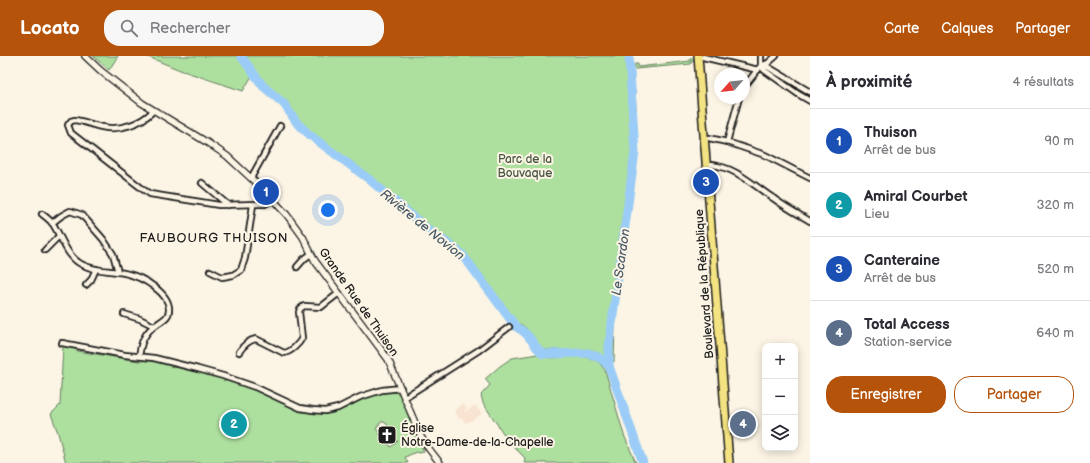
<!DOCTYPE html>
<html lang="fr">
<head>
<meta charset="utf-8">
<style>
	body { margin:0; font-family:"Balsamiq Sans",sans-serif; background:#f7f7f7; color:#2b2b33 }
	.controls { position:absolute; right:12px; bottom:12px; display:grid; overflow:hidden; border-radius:8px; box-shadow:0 2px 10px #0003 }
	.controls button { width:36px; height:36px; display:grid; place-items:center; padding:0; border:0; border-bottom:1px solid #e1e1e2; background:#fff; color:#2b2b33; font:20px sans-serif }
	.compass { position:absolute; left:714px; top:12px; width:36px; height:36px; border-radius:50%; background:#fff; box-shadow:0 2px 10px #0003; rotate:243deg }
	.you { position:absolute; left:328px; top:154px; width:14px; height:14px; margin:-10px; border:3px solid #fff; border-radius:50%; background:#1a73e8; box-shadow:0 0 0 6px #1a73e833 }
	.badge { display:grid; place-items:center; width:26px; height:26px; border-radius:50%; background:#b45309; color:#fff; font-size:13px; font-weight:700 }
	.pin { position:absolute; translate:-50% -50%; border:2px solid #fff; box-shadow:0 1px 4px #0006 }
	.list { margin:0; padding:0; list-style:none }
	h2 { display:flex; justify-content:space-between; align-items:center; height:52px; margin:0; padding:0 16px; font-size:17px }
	h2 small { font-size:13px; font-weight:400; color:#7c7c81 }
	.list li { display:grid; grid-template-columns:26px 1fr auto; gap:12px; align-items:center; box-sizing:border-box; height:64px; padding:0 16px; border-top:1px solid #e1e1e2 }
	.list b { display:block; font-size:15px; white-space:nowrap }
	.list p { margin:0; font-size:13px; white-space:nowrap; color:#7c7c81 }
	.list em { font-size:13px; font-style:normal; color:#7c7c81 }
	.actions { display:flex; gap:8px; padding:12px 16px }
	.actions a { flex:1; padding:9px 0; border:1px solid #b45309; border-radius:16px; text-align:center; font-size:14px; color:#b45309 }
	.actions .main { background:#b45309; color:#fff }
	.icon { flex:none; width:22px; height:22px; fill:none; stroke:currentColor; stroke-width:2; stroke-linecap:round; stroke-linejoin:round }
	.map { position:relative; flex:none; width:810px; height:407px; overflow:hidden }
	header { display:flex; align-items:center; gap:24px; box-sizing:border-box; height:56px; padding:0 20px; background:#b45309; color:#fff }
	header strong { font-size:19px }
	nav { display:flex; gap:22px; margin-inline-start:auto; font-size:14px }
	.search { width:280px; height:36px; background:#f7f7f7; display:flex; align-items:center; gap:10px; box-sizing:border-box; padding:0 14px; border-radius:16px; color:#7c7c81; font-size:15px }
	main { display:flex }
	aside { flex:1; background:#fff }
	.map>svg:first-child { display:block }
</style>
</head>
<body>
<header>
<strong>Locato</strong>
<div class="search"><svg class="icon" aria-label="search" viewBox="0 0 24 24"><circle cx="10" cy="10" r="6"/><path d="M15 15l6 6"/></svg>Rechercher</div>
<nav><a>Carte</a><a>Calques</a><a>Partager</a></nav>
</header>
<main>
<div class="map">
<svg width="810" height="407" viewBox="0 0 810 407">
	<rect width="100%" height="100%" fill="#fcf5e5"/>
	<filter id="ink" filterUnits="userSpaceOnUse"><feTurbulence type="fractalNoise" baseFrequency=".025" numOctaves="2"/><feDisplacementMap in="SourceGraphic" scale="8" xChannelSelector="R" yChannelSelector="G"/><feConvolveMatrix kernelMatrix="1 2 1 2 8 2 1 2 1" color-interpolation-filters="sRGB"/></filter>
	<g filter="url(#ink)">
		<polygon fill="#f8e4d0" points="461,348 463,348 467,353 464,355 465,356 475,349 482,358 471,365 469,365 466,368 462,362 460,364 454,355"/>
		<g fill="#addf9f" stroke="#647e5e" fill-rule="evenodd">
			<polygon points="93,0 118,0 109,14"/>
			<polygon points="146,0 632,0 636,51 638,98 615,269 614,306 589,294 542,294 527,273 520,268 514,271 460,199 423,171 369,125 310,81 296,67 283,50 252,20 243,35 180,14"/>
			<polygon points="692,2 694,5 691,6 691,8 635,13 635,8 638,8 638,11 690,5 690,3"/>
			<path d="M63,290L77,292V295L139,305L155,304L229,322L315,356C324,357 332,357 340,354C355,349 385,326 400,339L424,396L418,397L416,396L405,401L408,407H66L58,377L51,358L60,349ZM381,366H384L387,368L393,386L398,385L391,391L390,389L387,388L384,378L380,379L376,372Z"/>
			<polygon points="538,298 551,302 582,300 598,305 605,314 624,379 636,407 524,407 525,402 509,386 483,347 481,339 490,329 485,323 500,310 512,302"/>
		</g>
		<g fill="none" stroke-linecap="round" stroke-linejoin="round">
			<g stroke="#9bccf7" stroke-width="9">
				<path d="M241,0L263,30L284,48L297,67L311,80L370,124L424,170L462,198L516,271C531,278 532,289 543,298L588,297L600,302L609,310"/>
				<polyline points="629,0 635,96 609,289 609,310 643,407"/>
			</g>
			<defs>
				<g id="minor">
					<polyline points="761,0 761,10"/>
					<polyline points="703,1 758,14"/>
					<polyline points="763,9 768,7 776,0"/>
					<polyline points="761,10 764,14 798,38 810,45"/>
					<polyline points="761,10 768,11 810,36"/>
					<polyline points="744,31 759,12"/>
					<path d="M153,55C141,68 119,75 102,71C92,69 84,65 75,64L71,65L68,69L71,77L144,134L150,138L219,149L259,148H265L274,143"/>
					<polyline points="709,82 727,86 765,99 810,122"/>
					<polyline points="727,86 739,42"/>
					<path d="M711,109C736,111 753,129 773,142C785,151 798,158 810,165"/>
					<polyline points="251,122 280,70"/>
					<polyline points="202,127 228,149"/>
					<path d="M42,158C46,161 50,164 53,168C62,182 67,202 83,209C97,216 114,214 128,218C142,221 170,237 169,254C169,262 162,264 156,269C151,272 146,278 144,282C141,287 140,295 139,300"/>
					<polyline points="52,167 61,160 70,155 82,159 103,183 113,198 118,216"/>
					<polyline points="45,194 59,180"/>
					<polyline points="297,211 304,203 311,198"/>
					<polyline points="210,215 222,221 233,219 241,214 245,202 253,149"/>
					<polyline points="86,229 91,224 96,213"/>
					<polyline points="124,258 140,263 154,270"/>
					<polyline points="62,287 125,299 154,302 198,313 223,320 255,331 300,352 313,354 325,355 338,352 360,341 382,334 401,332"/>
					<path d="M239,296C243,290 249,284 256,283L284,297C291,296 299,288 302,282L299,256L300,253L304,250L321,251L339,237"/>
					<polyline points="405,341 479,294 509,271"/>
				</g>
				<polyline id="tertiary" points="85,0 101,15 142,47 208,87 227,100 266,136 287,159 303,181 315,205 388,303 421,381 429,393 440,407"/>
				<polyline id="primary" points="698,0 729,407"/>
			</defs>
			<use href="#minor" stroke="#1c1c1c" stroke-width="8"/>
			<use href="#tertiary" stroke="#1c1c1c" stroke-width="8"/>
			<use href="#primary" stroke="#1c1c1c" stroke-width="10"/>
			<use href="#minor" stroke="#fcf5e5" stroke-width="4.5"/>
			<use href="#tertiary" stroke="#fcf5e5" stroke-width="5.5"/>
			<use href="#primary" stroke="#f4e382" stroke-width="7"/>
		</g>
	</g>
	<defs>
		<symbol id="church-square" viewBox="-11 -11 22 22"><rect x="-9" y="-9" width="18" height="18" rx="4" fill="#1c1c1c" stroke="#fcf5e5"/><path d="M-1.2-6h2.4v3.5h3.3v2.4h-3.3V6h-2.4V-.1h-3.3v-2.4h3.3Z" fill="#fff"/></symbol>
	</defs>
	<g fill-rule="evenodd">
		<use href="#church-square" x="376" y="368" width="22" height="22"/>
	</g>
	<g text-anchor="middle" stroke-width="4" stroke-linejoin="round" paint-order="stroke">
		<g font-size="12" fill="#485643" stroke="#fcf5e5">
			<text x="525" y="107">Parc de la<tspan x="525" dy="14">Bouvaque</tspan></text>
		</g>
		<g font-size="12" fill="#1c1c1c" stroke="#fcf5e5">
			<text transform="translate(704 228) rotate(-94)" y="4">Boulevard de la République</text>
			<text transform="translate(359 246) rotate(55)" y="4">Grande Rue de Thuison</text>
		</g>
		<g font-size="12" fill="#1c1c1c" stroke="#fcf5e5" text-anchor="start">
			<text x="401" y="376">Église<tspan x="401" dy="14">Notre-Dame-de-la-Chapelle</tspan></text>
		</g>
		<g font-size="13" font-style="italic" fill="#485a69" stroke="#fcf5e5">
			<text transform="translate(423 168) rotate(39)" y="5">Rivière de Novion</text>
			<text transform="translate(620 206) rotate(-82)" y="5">Le Scardon</text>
		</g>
		<g font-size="13" letter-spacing="1" fill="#1c1c1c" stroke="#fcf5e5">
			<text x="214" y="186">FAUBOURG THUISON</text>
		</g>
	</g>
</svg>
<div class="controls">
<button>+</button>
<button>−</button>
<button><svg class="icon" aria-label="layers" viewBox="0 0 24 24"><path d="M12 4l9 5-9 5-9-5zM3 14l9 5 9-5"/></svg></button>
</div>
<svg class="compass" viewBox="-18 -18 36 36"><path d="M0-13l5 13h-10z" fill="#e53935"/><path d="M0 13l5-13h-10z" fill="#7c7c81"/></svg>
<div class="you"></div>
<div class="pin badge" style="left:266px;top:136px;background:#1a4fb4">1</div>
<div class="pin badge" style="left:234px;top:368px;background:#0f9aa8">2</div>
<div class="pin badge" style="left:706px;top:126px;background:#1a4fb4">3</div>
<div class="pin badge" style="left:743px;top:368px;background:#5c6f8a">4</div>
</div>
<aside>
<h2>À proximité<small>4 résultats</small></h2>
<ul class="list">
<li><span class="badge" style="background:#1a4fb4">1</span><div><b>Thuison</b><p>Arrêt de bus</p></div><em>90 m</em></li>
<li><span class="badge" style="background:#0f9aa8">2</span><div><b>Amiral Courbet</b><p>Lieu</p></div><em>320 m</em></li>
<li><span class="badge" style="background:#1a4fb4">3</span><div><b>Canteraine</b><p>Arrêt de bus</p></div><em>520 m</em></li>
<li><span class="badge" style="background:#5c6f8a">4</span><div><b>Total Access</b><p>Station-service</p></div><em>640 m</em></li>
</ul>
<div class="actions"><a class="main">Enregistrer</a><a>Partager</a></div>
</aside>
</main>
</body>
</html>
